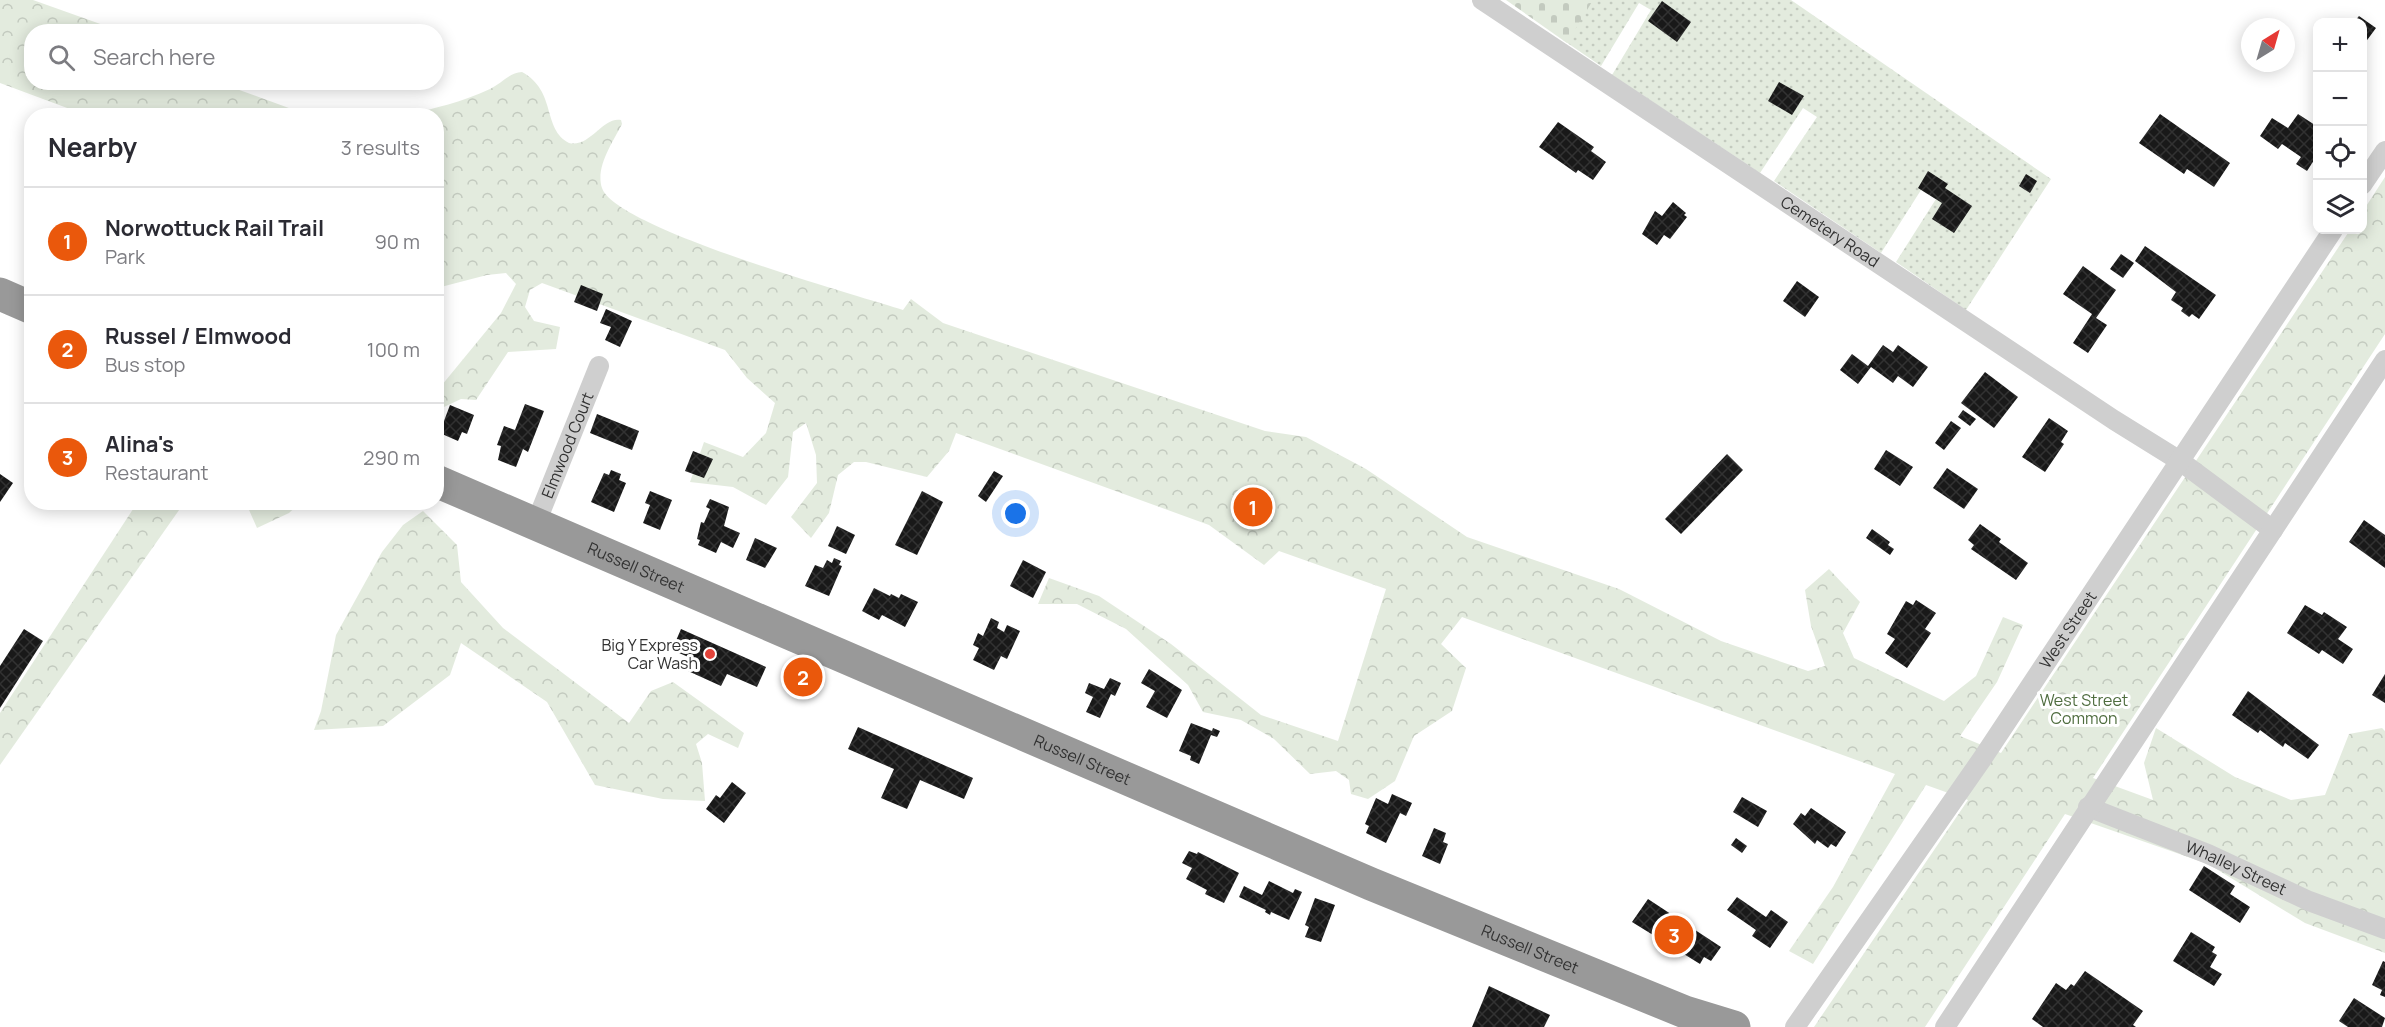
<!DOCTYPE html>
<html lang="en">
<head>
<meta charset="utf-8">
<style>
	body { margin:0; font-family:Manrope,sans-serif; background:#f7f7f7; color:#2b2b33 }
	.controls { position:absolute; right:18px; top:18px; display:grid; overflow:hidden; border-radius:12px; box-shadow:0 3px 15px #0003 }
	.controls button { width:54px; height:54px; display:grid; place-items:center; padding:0; border:0; border-bottom:2px solid #e1e1e2; background:#fff; color:#2b2b33; font:30px sans-serif }
	.compass { position:absolute; left:2241px; top:18px; width:54px; height:54px; border-radius:50%; background:#fff; box-shadow:0 3px 15px #0003; rotate:37deg }
	.you { position:absolute; left:1016px; top:514px; width:21px; height:21px; margin:-15px; border:4px solid #fff; border-radius:50%; background:#1a73e8; box-shadow:0 0 0 9px #1a73e833 }
	.badge { display:grid; place-items:center; width:39px; height:39px; border-radius:50%; background:#ea580c; color:#fff; font-size:20px; font-weight:700 }
	.pin { position:absolute; translate:-50% -50%; border:3px solid #fff; box-shadow:0 2px 6px #0006 }
	.list { margin:0; padding:0; list-style:none }
	h2 { display:flex; justify-content:space-between; align-items:center; height:78px; margin:0; padding:0 24px; font-size:26px }
	h2 small { font-size:20px; font-weight:400; color:#7c7c81 }
	.list li { display:grid; grid-template-columns:39px 1fr auto; gap:18px; align-items:center; box-sizing:border-box; height:108px; padding:0 24px; border-top:2px solid #e1e1e2 }
	.list b { display:block; font-size:22px; white-space:nowrap }
	.list p { margin:0; font-size:20px; white-space:nowrap; color:#7c7c81 }
	.list em { font-size:20px; font-style:normal; color:#7c7c81 }
	.icon { flex:none; width:33px; height:33px; fill:none; stroke:currentColor; stroke-width:2; stroke-linecap:round; stroke-linejoin:round }
	.map { position:relative; flex:none; width:2385px; height:1027px; overflow:hidden }
	.search { position:absolute; background:#fff; box-shadow:0 3px 15px #0003; left:24px; top:24px; width:420px; height:66px; display:flex; align-items:center; gap:15px; box-sizing:border-box; padding:0 21px; border-radius:24px; color:#7c7c81; font-size:22px }
	.panel { position:absolute; background:#fff; box-shadow:0 3px 15px #0003; left:24px; top:108px; width:420px; height:402px; border-radius:24px }
	.map>svg:first-child { display:block }
</style>
</head>
<body>
<div class="map">
<svg width="2385" height="1027" viewBox="0 0 2385 1027">
	<defs>
		<pattern id="grass-dots" width="8" height="8" patternUnits="userSpaceOnUse" patternTransform="scale(1.5)"><rect width="8" height="8" fill="#e3ebde"/><path d="M2 2h.1M6 6h.1" fill="none" stroke="#c3cabf" stroke-width="1.8" stroke-linecap="round"/></pattern>
		<pattern id="forest-crowns" width="20" height="18" patternUnits="userSpaceOnUse" patternTransform="scale(1.5)"><rect width="20" height="18" fill="#e3ebde"/><path d="M2 6a3 3 0 1 1 6 0M12 15a3 3 0 1 1 6 0" fill="none" stroke="#c3cabf"/></pattern>
		<pattern id="cemetery-stones" width="16" height="16" patternUnits="userSpaceOnUse" patternTransform="scale(1.5)"><rect width="16" height="16" fill="#e3ebde"/><path d="M2 7V4a2 2 0 0 1 4 0v3zM10 15v-3a2 2 0 0 1 4 0v3z" fill="#c3cabf"/></pattern>
		<pattern id="building-cross-hatch" width="8" height="8" patternUnits="userSpaceOnUse" patternTransform="scale(1.5)"><rect width="8" height="8" fill="#191919"/><path d="M0 0l8 8M0 8l8-8" fill="none" stroke="#323232"/></pattern>
	</defs>
	<rect width="100%" height="100%" fill="#fff"/>
	<polygon fill="url(#grass-dots)" points="1589,0 1791,0 2051,179 1966,310 1896,262 1936,199 1921,190 1881,253 1774,181 1817,117 1803,108 1760,173 1612,75 1651,10 1639,3 1601,66 1563,40"/>
	<g fill="url(#forest-crowns)">
		<polygon points="0,0 33,0 120,31 32,32 32,82 220,83 308,115 86,115 0,83"/>
		<path d="M522,72C557,91 542,129 569,143C590,148 603,116 621,120L622,124C613,142 595,167 602,188C615,228 855,295 903,310L911,299L943,323L1265,431L1306,437L1366,469L1467,537L1619,589L1721,641L1808,671L1825,666L1811,626L1805,590L1829,569L1860,602L1843,633L1854,658L1944,701L1976,676L2003,617L2023,625L1997,682L1960,736L2001,753L2350,230H2362L2363,211L2385,177V334L2093,778L2153,800L2144,763L2156,728L2235,777L2291,800L2325,795L2349,734L2382,728L2385,731V953L2305,923L2208,864L2065,814L1925,1027H1814L1968,800L1926,785L1813,964L1789,951L1833,887L1895,774L1462,617L1441,644L1466,668L1452,711L1414,736L1395,781L1368,799L1351,794L1349,780L1336,771L1310,774L1274,739L1241,720L1203,712L1188,685L1126,629L1077,604H1038L1049,578L1099,596L1171,644L1261,715L1338,741L1386,589L1279,551L1264,565L1209,525L956,433L949,451L927,477L866,462H854L838,475L829,513L811,538L791,517L817,483L816,455L806,423L793,432L788,477L766,505L733,487L690,482L704,442L743,457L766,433L775,403L747,378L725,350L542,283L530,290L525,307L534,321L560,327L556,349L508,352L476,400L461,399L444,407L437,425V391L501,313L516,284L506,273L487,275L437,288L436,116H405C434,108 463,102 490,89C501,84 510,72 522,72Z"/>
		<polygon points="137,503 184,503 0,765 0,713"/>
		<polygon points="246,503 300,503 289,513 257,528"/>
		<polygon points="423,511 457,545 461,582 503,628 629,723 651,691 673,682 744,733 738,748 708,734 696,744 702,763 705,801 663,799 595,785 547,702 461,643 450,675 383,726 314,730 321,711 336,635 382,552 403,525"/>
	</g>
	<polygon fill="url(#cemetery-stones)" points="1506,0 1593,0 1567,43"/>
	<g fill="url(#building-cross-hatch)">
		<polygon points="1662,1 1691,22 1677,42 1648,21"/>
		<polygon points="2359,16 2376,28 2362,47 2362,22 2354,22"/>
		<polygon points="1779,82 1804,96 1792,115 1768,101"/>
		<polygon points="2160,114 2230,163 2214,187 2187,169 2184,174 2139,143"/>
		<polygon points="2298,114 2318,127 2318,154 2307,171 2296,164 2301,157 2282,144 2278,149 2260,136 2272,118 2288,128"/>
		<polygon points="1558,122 1594,147 1591,151 1606,162 1593,180 1578,170 1576,173 1539,147"/>
		<polygon points="1928,171 1948,184 1945,188 1972,206 1954,233 1932,219 1942,203 1918,188"/>
		<polygon points="2026,174 2037,181 2030,193 2019,186"/>
		<polygon points="1673,202 1686,213 1684,215 1687,217 1670,239 1664,235 1657,245 1642,234 1655,211 1662,216"/>
		<polygon points="2145,246 2216,295 2199,319 2192,314 2189,317 2181,311 2183,308 2171,300 2176,292 2135,261"/>
		<polygon points="2121,254 2134,263 2123,278 2110,269"/>
		<polygon points="2083,266 2116,290 2096,318 2107,325 2088,353 2073,343 2092,314 2063,294"/>
		<polygon points="1797,281 1819,297 1805,317 1783,301"/>
		<polygon points="581,285 603,294 597,311 574,302"/>
		<polygon points="606,309 632,321 620,347 605,340 611,327 600,323"/>
		<polygon points="1883,345 1893,352 1898,345 1928,367 1913,387 1898,376 1893,383 1871,367 1858,384 1840,370 1852,354 1868,366"/>
		<polygon points="1985,372 2018,397 1994,428 1961,403"/>
		<polygon points="525,404 544,411 528,452 523,449 516,467 498,460 501,446 497,445 504,426 515,430"/>
		<polygon points="450,405 474,415 467,434 462,432 458,441 442,434 444,430 441,429"/>
		<polygon points="1963,410 1976,419 1970,426 1958,417"/>
		<polygon points="597,414 639,431 632,450 590,433"/>
		<polygon points="2049,418 2068,431 2061,442 2064,444 2045,472 2022,457"/>
		<polygon points="1951,421 1961,428 1944,450 1935,443"/>
		<polygon points="1886,450 1913,467 1900,486 1874,469"/>
		<polygon points="693,451 713,459 704,478 685,471"/>
		<polygon points="1727,454 1743,470 1681,534 1665,519"/>
		<polygon points="1947,468 1978,489 1964,509 1933,488"/>
		<polygon points="611,470 621,474 619,480 626,483 614,512 591,502 604,473 609,475"/>
		<polygon points="994,471 1003,476 986,502 978,496"/>
		<polygon points="0,474 13,483 0,502"/>
		<polygon points="650,491 672,500 660,530 643,523 650,505 645,503"/>
		<polygon points="922,491 943,502 917,555 895,545"/>
		<polygon points="710,499 729,507 724,526 740,533 733,548 721,542 716,553 698,545 700,540 697,539 701,522 704,523 710,509 706,507"/>
		<polygon points="2364,520 2385,535 2385,568 2349,542"/>
		<polygon points="1980,524 2001,539 1999,542 2028,563 2016,580 1971,549 1974,545 1968,540"/>
		<polygon points="837,526 855,535 846,554 828,546"/>
		<polygon points="1872,529 1890,542 1888,545 1894,549 1890,555 1866,538"/>
		<polygon points="755,538 777,548 765,568 746,560"/>
		<polygon points="834,558 841,561 839,565 842,566 829,596 805,586 815,565 823,568 827,560 832,563"/>
		<polygon points="1023,560 1046,572 1033,598 1010,586"/>
		<polygon points="874,588 890,596 891,594 899,598 901,594 918,602 905,627 882,615 879,620 862,611"/>
		<polygon points="1916,600 1936,613 1925,629 1931,633 1907,668 1885,653 1895,639 1887,634 1906,601 1913,605"/>
		<polygon points="2305,605 2322,615 2324,612 2347,627 2338,639 2353,649 2343,664 2322,650 2319,654 2287,633"/>
		<polygon points="991,618 999,622 997,628 1004,632 1007,625 1020,631 1007,659 1001,656 994,670 973,660 979,648 973,645 978,633 983,636"/>
		<polygon points="24,629 43,641 0,708 0,666"/>
		<polygon points="681,629 766,667 757,687 727,674 721,686 688,671 693,659 672,650"/>
		<polygon points="1149,669 1182,690 1167,718 1146,707 1155,691 1141,683"/>
		<polygon points="2385,674 2385,703 2372,695"/>
		<polygon points="1110,678 1121,683 1115,696 1111,694 1100,718 1086,712 1093,697 1085,693 1089,683 1104,689"/>
		<polygon points="2248,691 2319,745 2308,759 2285,743 2283,747 2260,730 2258,733 2232,715"/>
		<polygon points="1191,723 1212,731 1213,728 1220,731 1217,737 1211,735 1199,764 1190,760 1191,756 1179,751"/>
		<polygon points="858,727 973,778 964,799 920,780 907,809 881,798 894,769 848,749"/>
		<polygon points="732,782 746,793 724,823 706,809 716,795 720,798"/>
		<polygon points="1392,794 1412,803 1406,816 1400,813 1386,843 1366,833 1369,826 1365,824 1376,798 1388,804"/>
		<polygon points="1742,797 1767,811 1758,827 1733,812"/>
		<polygon points="1811,808 1846,832 1836,847 1831,844 1828,848 1817,840 1815,844 1793,824 1801,813 1805,816"/>
		<polygon points="1434,828 1446,833 1443,842 1448,844 1440,864 1422,856"/>
		<polygon points="1736,838 1747,846 1742,853 1731,845"/>
		<polygon points="1189,851 1197,854 1198,852 1239,873 1224,903 1205,894 1207,890 1186,879 1192,868 1182,863"/>
		<polygon points="2204,866 2235,886 2230,894 2250,907 2240,923 2189,890"/>
		<polygon points="1269,881 1293,893 1295,889 1302,892 1289,920 1271,912 1270,915 1265,912 1266,910 1239,897 1244,886 1262,895"/>
		<polygon points="1737,897 1766,917 1771,910 1788,922 1770,948 1752,936 1756,930 1727,910"/>
		<polygon points="1315,898 1335,905 1321,942 1305,937 1309,927 1305,925"/>
		<polygon points="1648,899 1721,947 1711,961 1704,957 1700,964 1632,922"/>
		<polygon points="2191,932 2215,947 2212,952 2217,955 2210,967 2222,974 2214,986 2173,961"/>
		<polygon points="2383,961 2385,962 2385,997 2380,995 2382,990 2372,985"/>
		<polygon points="2085,971 2143,1011 2133,1025 2136,1027 2043,1027 2032,1019 2056,983 2066,990 2071,984 2074,986"/>
		<polygon points="1489,986 1550,1015 1544,1027 1472,1027"/>
		<polygon points="2354,998 2385,1018 2382,1027 2348,1027 2339,1021"/>
	</g>
	<g fill="none" stroke-linecap="round" stroke-linejoin="round">
		<g stroke="#cfcfcf" stroke-width="20">
			<path id="s1" d="M1482,0L2114,420L2180,461L2273,530"/>
			<polyline points="2362,185 2385,151"/>
			<path id="s2" d="M536,523L599,366"/>
			<path id="s3" d="M2088,807L2208,854L2309,901L2385,929"/>
			<path id="s4" d="M1795,1027L1982,759L2333,230"/>
			<polyline points="1945,1027 2385,360"/>
		</g>
		<g stroke="#999" stroke-width="33">
			<polyline points="0,294 32,308"/>
			<path id="s5" d="M436,481L1371,884L1685,1012L1734,1027"/>
		</g>
	</g>
	<circle fill="#e2433a" stroke="#fff" stroke-width="2" cx="710" cy="654" r="6"/>
	<g text-anchor="middle" stroke-width="6" stroke-linejoin="round" paint-order="stroke">
		<g font-size="16" fill="#323232" stroke="#fff">
			<text dy="6" stroke="none"><textPath href="#s1" startOffset="418">Cemetery Road</textPath></text>
			<text dy="6" stroke="none"><textPath href="#s2" startOffset="84">Elmwood Court</textPath></text>
			<text dy="6" stroke="none"><textPath href="#s5" startOffset="218">Russell Street</textPath></text>
			<text dy="6" stroke="none"><textPath href="#s4" startOffset="482">West Street</textPath></text>
			<text dy="6" stroke="none"><textPath href="#s5" startOffset="704">Russell Street</textPath></text>
			<text dy="6" stroke="none"><textPath href="#s3" startOffset="160">Whalley Street</textPath></text>
			<text dy="6" stroke="none"><textPath href="#s5" startOffset="1190">Russell Street</textPath></text>
		</g>
		<g font-size="16" fill="#323232" stroke="#fff" text-anchor="end">
			<text x="698" y="651">Big Y Express<tspan x="698" dy="18">Car Wash</tspan></text>
		</g>
		<g font-size="16" fill="#4f6d3f" stroke="#fff">
			<text x="2084" y="706">West Street<tspan x="2084" dy="18">Common</tspan></text>
		</g>
	</g>
</svg>
<div class="controls">
<button>+</button>
<button>−</button>
<button><svg class="icon" aria-label="locate" viewBox="0 0 24 24"><circle cx="12" cy="12" r="6"/><path d="M12 2v4M12 18v4M2 12h4M18 12h4"/></svg></button>
<button><svg class="icon" aria-label="layers" viewBox="0 0 24 24"><path d="M12 4l9 5-9 5-9-5zM3 14l9 5 9-5"/></svg></button>
</div>
<svg class="compass" viewBox="-18 -18 36 36"><path d="M0-13l5 13h-10z" fill="#e53935"/><path d="M0 13l5-13h-10z" fill="#7c7c81"/></svg>
<div class="you"></div>
<div class="pin badge" style="left:1253px;top:507px">1</div>
<div class="pin badge" style="left:803px;top:677px">2</div>
<div class="pin badge" style="left:1674px;top:935px">3</div>
<div class="search"><svg class="icon" aria-label="search" viewBox="0 0 24 24"><circle cx="10" cy="10" r="6"/><path d="M15 15l6 6"/></svg>Search here</div>
<section class="panel">
<h2>Nearby<small>3 results</small></h2>
<ul class="list">
<li><span class="badge">1</span><div><b>Norwottuck Rail Trail</b><p>Park</p></div><em>90 m</em></li>
<li><span class="badge">2</span><div><b>Russel / Elmwood</b><p>Bus stop</p></div><em>100 m</em></li>
<li><span class="badge">3</span><div><b>Alina's</b><p>Restaurant</p></div><em>290 m</em></li>
</ul>
</section>
</div>
</body>
</html>
